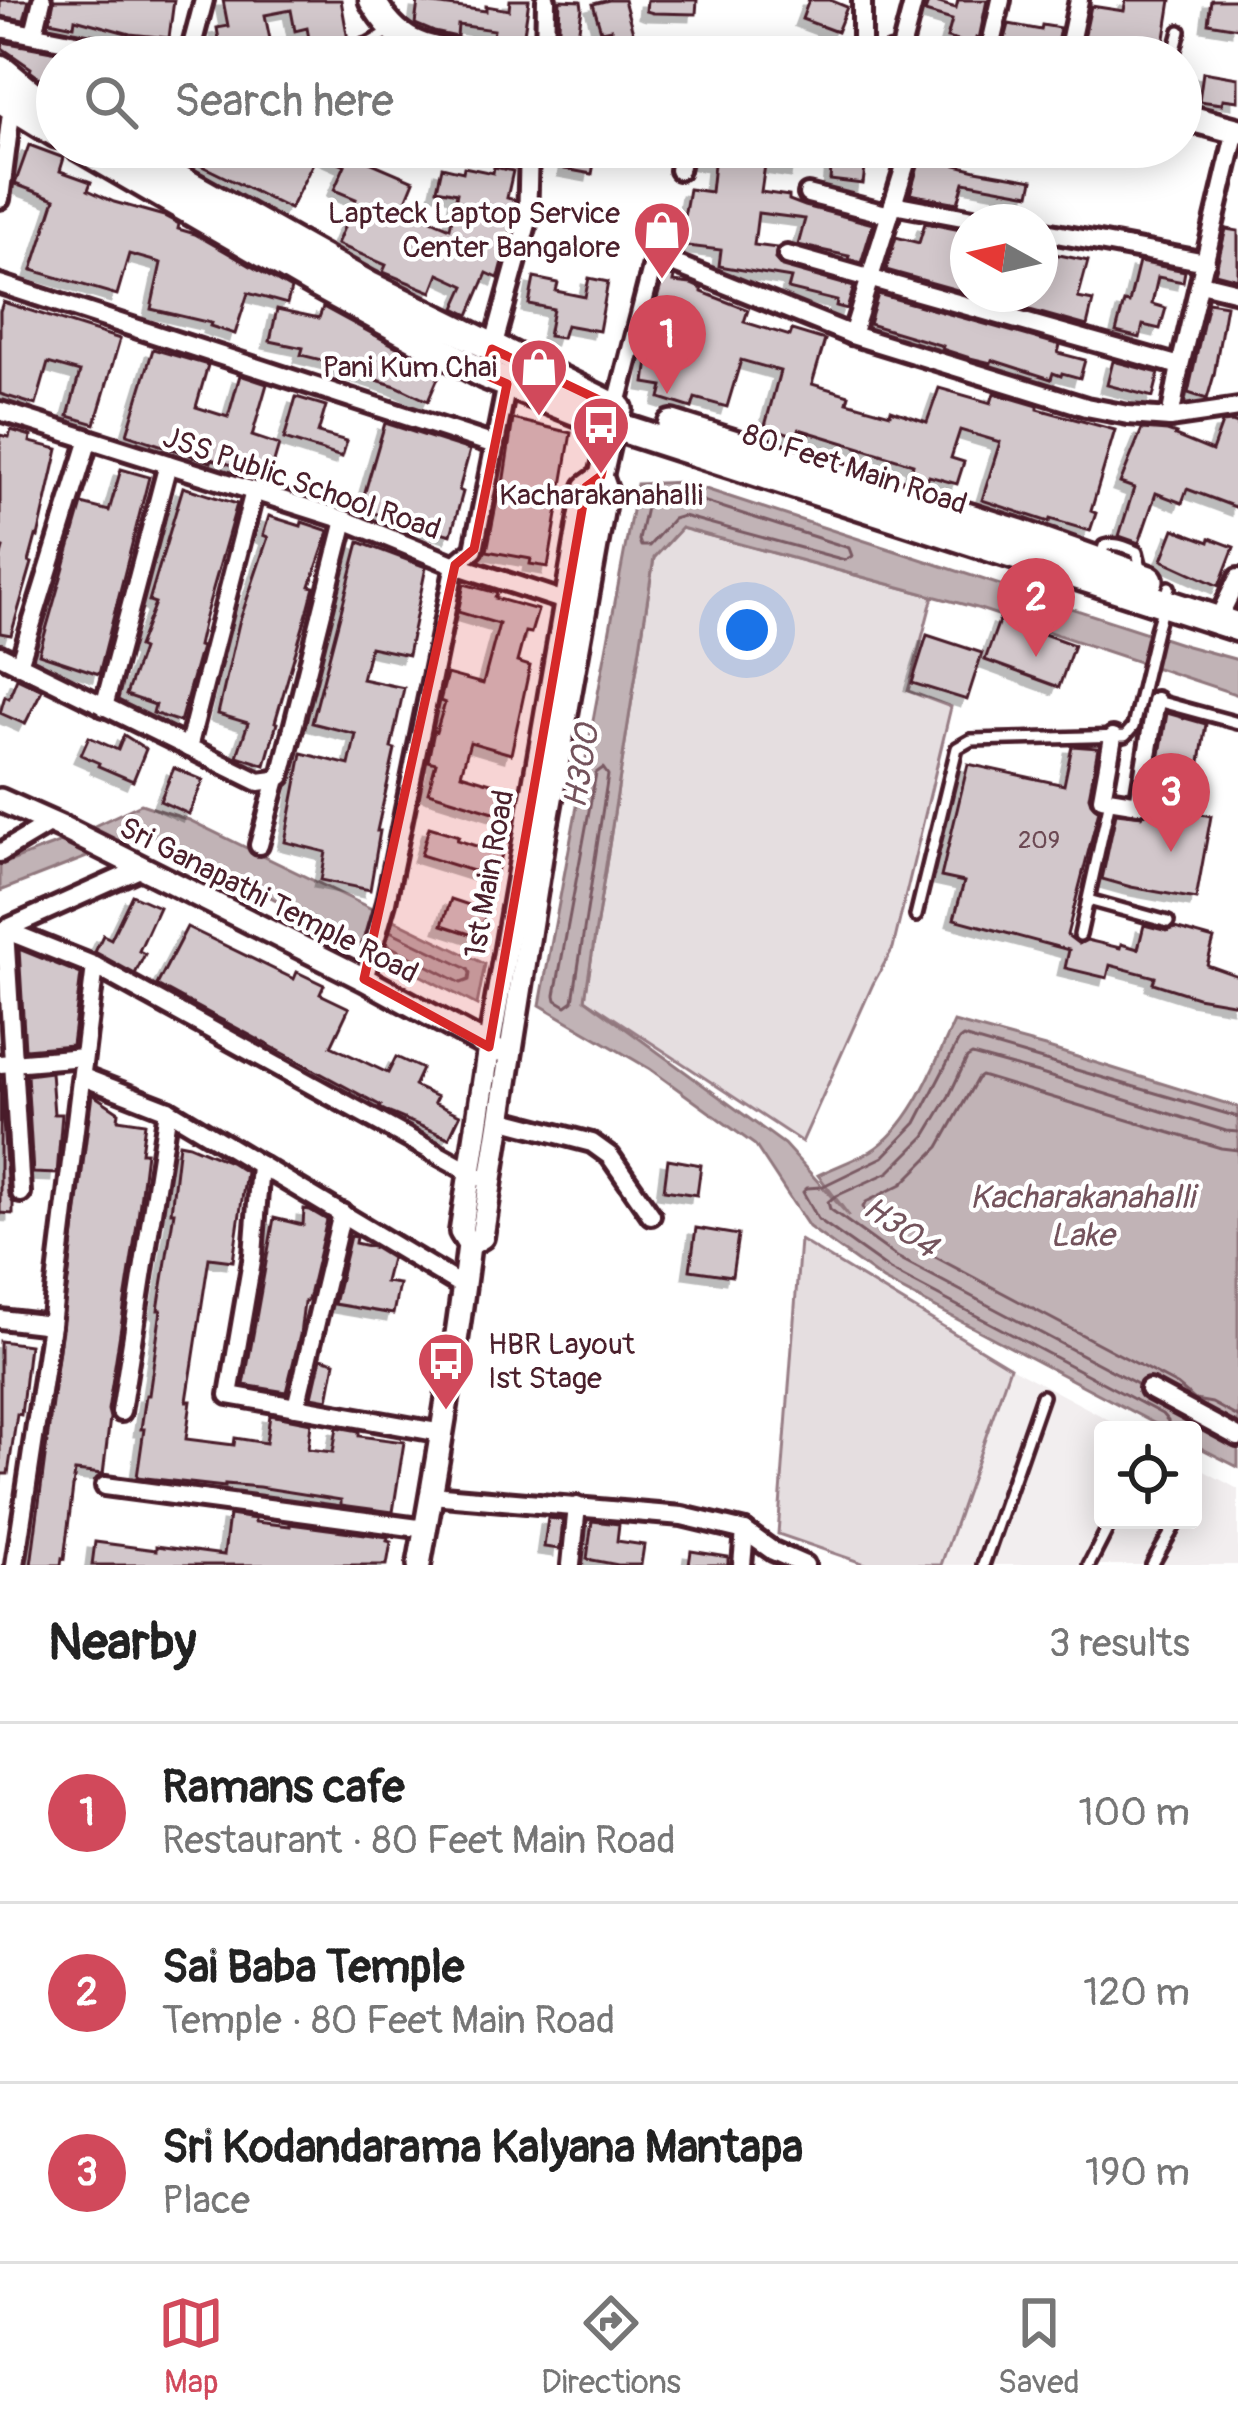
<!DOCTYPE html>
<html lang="en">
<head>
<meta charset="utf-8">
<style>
	body { margin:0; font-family:Pangolin,sans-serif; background:#f2f2f2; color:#222 }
	.controls { position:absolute; right:36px; bottom:36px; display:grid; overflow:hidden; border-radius:12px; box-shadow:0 6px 30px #0003 }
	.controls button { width:108px; height:108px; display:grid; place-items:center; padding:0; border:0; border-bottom:3px solid #e0e0e0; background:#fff; color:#222; font:60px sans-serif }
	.compass { position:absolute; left:950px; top:204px; width:108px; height:108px; border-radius:50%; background:#fff; box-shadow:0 6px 30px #0003; rotate:278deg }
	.you { position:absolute; left:747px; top:630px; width:42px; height:42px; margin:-30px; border:9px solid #fff; border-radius:50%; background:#1a73e8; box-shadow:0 0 0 18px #1a73e833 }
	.badge { display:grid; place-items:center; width:78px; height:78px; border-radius:50%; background:#d1495b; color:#fff; font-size:39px; font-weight:700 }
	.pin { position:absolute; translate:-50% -99px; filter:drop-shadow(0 3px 6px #0008) }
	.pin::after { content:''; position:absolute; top:63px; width:42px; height:36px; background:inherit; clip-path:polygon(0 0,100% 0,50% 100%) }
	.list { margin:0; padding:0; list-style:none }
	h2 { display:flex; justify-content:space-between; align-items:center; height:156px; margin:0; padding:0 48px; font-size:51px }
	h2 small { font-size:39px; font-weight:400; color:#767676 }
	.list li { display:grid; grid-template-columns:78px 1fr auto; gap:36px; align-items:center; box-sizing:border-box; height:180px; padding:0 48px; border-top:3px solid #e0e0e0 }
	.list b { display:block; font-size:45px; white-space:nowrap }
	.list p { margin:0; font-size:39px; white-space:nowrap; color:#767676 }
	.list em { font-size:39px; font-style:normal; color:#767676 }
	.icon { flex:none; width:66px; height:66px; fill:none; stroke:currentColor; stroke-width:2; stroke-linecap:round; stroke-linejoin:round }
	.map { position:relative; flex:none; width:1238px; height:1565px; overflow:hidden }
	.search { position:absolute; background:#fff; box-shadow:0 6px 30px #0003; left:36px; right:36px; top:36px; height:132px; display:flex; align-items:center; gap:30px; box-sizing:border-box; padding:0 42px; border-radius:66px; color:#767676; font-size:45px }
	.sheet { height:696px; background:#fff }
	nav { display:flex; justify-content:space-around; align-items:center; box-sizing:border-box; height:168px; border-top:3px solid #e0e0e0; background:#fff; font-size:33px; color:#767676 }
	nav a { display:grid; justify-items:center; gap:6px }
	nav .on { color:#d1495b }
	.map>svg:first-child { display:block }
</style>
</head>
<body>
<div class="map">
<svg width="1238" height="1565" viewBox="0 0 1238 1565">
	<defs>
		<filter id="shadow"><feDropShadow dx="-7" dy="7" stdDeviation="0" flood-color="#0004"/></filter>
	</defs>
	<rect width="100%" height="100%" fill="#fff"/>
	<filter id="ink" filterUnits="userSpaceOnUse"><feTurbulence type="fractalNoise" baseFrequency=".00833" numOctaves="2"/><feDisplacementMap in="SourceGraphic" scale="24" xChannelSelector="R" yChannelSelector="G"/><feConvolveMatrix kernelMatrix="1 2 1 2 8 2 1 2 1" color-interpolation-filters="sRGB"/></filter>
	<g filter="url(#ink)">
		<polygon fill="#f2eeef" points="1010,1367 1128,1430 1103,1430 1103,1520 1193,1520 1193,1465 1238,1489 1238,1565 941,1565"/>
		<g fill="#e5dee0" stroke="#987e86" stroke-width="3">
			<polygon points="682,528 933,596 908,691 951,707 893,948 873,984 802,1142 585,999 654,558"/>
			<polygon points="800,1240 1010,1367 941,1565 868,1565 778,1534"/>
		</g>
		<g fill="#c1b3b6" stroke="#91787e" stroke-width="3">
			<path d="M684,482L1187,646L1238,660V695L977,608L681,528L654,558L585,999L784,1144L849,1216L818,1175C835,1167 854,1160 871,1151C912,1126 935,1064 954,1022L1045,1047L1238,1107V1467L1193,1444V1430H1167L883,1280L809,1227L755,1145L650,1069L540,1005L637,484Z"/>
			<polygon points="141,804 189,820 485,964 477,1005 148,833 0,891 0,865 56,844"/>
		</g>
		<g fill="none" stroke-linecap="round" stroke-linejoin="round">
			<g stroke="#7a5a63" stroke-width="3">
				<polygon points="684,495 849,548 852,556 845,560 683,516 673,519 649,546 641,546 639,540 648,498"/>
				<polygon points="603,768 608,775 573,1001 566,1006 556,1000 555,995 596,773"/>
				<polyline points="386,944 461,983 469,980 470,973 468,969 390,931"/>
				<polyline points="1238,1150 1221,1148 981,1076 977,1079 939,1147 902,1184 866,1202 863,1207 865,1212 907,1242 1177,1385 1195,1400 1212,1403 1238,1417"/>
				<polyline points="1139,1385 897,1257 830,1209 828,1202 834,1197 889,1172 925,1136 949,1096 967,1058 972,1055 1038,1073 1226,1131 1238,1132"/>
				<polyline points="1169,1430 1168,1421 1162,1414 890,1270 818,1219 803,1192 807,1188 821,1187 883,1157 916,1123 959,1040 963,1037 1238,1117"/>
			</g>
		</g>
		<g fill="#d2c7cb" stroke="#4a1f2b" stroke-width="3" filter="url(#shadow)">
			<polygon points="0,0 29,0 24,20 0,16"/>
			<polygon points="54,0 174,0 169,38 130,34 75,19 74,26 50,21"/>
			<polygon points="223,0 341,0 348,40 319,47 312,54 307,28 295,31 291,10 265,15 272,49 222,57 217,28 228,26"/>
			<polygon points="510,0 529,0 523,40 528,41 525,57 494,54 491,48 494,30 458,25 457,37 434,32 415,24 418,2 486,11 486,6 509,10"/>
			<polygon points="560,0 581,1 582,8 575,56 558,54"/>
			<polygon points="609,0 624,0 640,57 606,57 611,29 601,31 593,4"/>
			<polygon points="647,0 697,0 696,14 653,13 646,11"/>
			<polygon points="809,0 830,0 847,7 837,32 802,19"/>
			<polygon points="929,0 956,8 958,0 987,0 979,39 976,38 974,45 947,38 952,20 925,12"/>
			<polygon points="1126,0 1171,0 1163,51 1151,49 1150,57 1080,57 1091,6 1124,11"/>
			<polygon points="1211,0 1238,0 1238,28 1208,23"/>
			<polygon points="1009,24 1041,30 1042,25 1060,28 1054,57 1036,57 1037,49 1004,43"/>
			<polygon points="652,40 683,43 682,57 651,55"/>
			<polygon points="3,42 57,52 57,81 38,77 30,71 31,68 2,48"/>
			<polygon points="1203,72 1238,78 1238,101 1223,99 1222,104 1199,101"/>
			<polygon points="29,145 64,158 60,171 91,182 88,190 114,202 164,216 179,224 178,229 195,234 291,289 287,304 248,293 235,334 210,326 211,323 151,309 161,263 129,254 117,295 32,270 55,199 15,184"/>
			<polygon points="199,147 359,147 358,157 414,181 403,208 450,228 457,193 437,189 442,167 463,172 464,167 493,173 494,167 513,171 507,198 515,200 514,220 500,273 498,278 487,273 469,315 455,308 465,286 439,274 432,292 383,272 386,265 337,244 356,199 334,190 345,165 318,153 290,209 192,161"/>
			<polygon points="569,147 597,147 592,174 565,169"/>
			<polygon points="697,147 801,147 797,170 765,165 761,192 789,196 789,200 805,206 873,224 861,263 848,259 849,256 798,245 805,219 758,213 754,245 777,248 775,259 782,267 854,287 847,309 836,306 837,301 788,289 791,278 719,266 721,250 679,245 689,189 711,192 714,164 695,161"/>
			<polygon points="833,148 867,152 863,184 830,180"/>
			<polygon points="921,156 976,170 1033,180 1030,194 964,182 958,203 910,194"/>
			<polygon points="925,223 966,231 958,261 968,263 968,293 886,270 896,237 919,243"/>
			<polygon points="1226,229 1238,231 1238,279 1215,273"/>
			<polygon points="1040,251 1088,261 1078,298 1093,301 1087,326 972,294 1040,294"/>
			<polygon points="1139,262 1185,271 1183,282 1158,277 1152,304 1166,308 1160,329 1143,325 1140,338 1116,332 1124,302 1129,303"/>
			<polygon points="664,274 674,277 673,282 691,284 702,289 702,292 748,310 744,322 790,336 792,330 825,340 812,384 849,395 847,402 890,414 891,410 927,422 939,388 991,403 994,393 1038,406 1038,409 1115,430 1091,511 1096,513 1090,531 1050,519 1049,522 982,500 1000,442 960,430 951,458 964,462 957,484 929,476 927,481 910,476 913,464 799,429 797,436 765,426 780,371 741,360 727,407 695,398 692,408 660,398 663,386 645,383 655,306"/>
			<polygon points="534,278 558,283 556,291 585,297 589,278 608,282 599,331 566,325 562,338 548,336 553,309 529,304"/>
			<polygon points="878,294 1060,345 1058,353 1085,360 1080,378 1062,373 1061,376 1053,373 1051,379 992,360 991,363 970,358 942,349 943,346 869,324"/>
			<polygon points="3,302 120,339 95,424 68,416 80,372 48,363 36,405 0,394 0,311"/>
			<polygon points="1208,302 1226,305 1214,375 1207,399 1188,393"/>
			<polygon points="323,307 441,371 428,401 396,386 341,369 342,365 301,355 303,348 270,341 277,309 319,318"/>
			<polygon points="153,349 208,365 196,407 228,417 240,375 267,384 252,436 279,445 270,476 212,459 211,462 127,434"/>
			<polygon points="1113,361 1159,373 1153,397 1107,385"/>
			<polygon points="296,397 326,406 318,433 347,441 342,457 284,439"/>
			<polygon points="513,419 571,433 548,567 530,564 531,559 487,551 499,490 502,491"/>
			<polygon points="1232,422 1238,424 1238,508 1187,489 1182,503 1156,493 1139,543 1119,536 1134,488 1120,483 1142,429 1167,431 1176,434 1175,436 1212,451 1222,423"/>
			<polygon points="385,423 470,450 459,490 463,492 451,535 419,526 420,521 388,512 387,517 360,509"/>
			<polygon points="11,430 31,436 30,442 58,449 38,537 36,536 29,562 32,563 11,635 0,633 0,559 3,548 0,547 0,435 9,437"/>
			<polygon points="121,469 149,477 99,674 39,654 82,504 109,511"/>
			<polygon points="183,487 237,504 203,624 198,646 201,647 180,722 153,713 155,705 126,695 142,649 138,647 155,603 149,601"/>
			<polygon points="269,516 301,526 302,522 329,531 310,586 314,587 308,610 275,722 277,723 265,765 237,756 248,723 218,714 239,623 268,537 263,535"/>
			<polygon points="1174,529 1209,542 1210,538 1234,547 1219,586 1162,560"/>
			<polygon points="359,542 426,567 408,655 370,647 362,679 404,688 391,748 395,749 377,831 380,831 370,890 321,880 326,852 285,842 302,753 349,765 356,734 312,723"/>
			<polygon points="464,584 497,593 495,598 538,610 531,633 525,632 517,662 530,666 511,754 470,742 461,774 504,787 497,813 428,792 436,763 428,761 434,731 436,732 445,703 440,701 447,674 483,684 499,624 458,612"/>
			<polygon points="1000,618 1074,645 1059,687 985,660"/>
			<polygon points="927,635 982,653 967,700 912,683"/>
			<polygon points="17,678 42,690 25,724 0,713 5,696 9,698"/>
			<polygon points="1167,713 1206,724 1192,812 1211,816 1196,899 1131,887 1102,879 1116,813 1142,816 1151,807"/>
			<polygon points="124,735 146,749 133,781 98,766 99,763 81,755 89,737 118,750"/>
			<polygon points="1072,746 1098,748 1089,797 1091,803 1099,810 1067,935 1079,944 1087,940 1120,948 1121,944 1138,949 1144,925 1167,931 1175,928 1214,939 1207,965 1238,976 1238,1004 1197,997 1153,983 1155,977 1110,965 1107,978 1065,968 1069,950 954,919 964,882 941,877 968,764 1064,785"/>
			<polygon points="174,768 203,780 189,814 160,801"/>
			<polygon points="429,827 459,836 457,840 502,854 495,878 421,855"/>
			<polygon points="132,895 159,907 139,951 145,954 135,974 95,952 103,935 111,939"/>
			<polygon points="451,899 487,911 479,937 442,925"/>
			<polygon points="187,927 294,979 297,972 324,985 320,994 349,1008 331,1046 388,1073 396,1057 422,1069 414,1086 437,1097 434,1103 460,1115 449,1138 392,1114 380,1108 381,1106 157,985"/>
			<polygon points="19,949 81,974 72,1045 25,1049"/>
			<polygon points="51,1072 54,1114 62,1114 57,1174 33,1173 27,1075"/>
			<polygon points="0,1077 8,1194 13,1203 13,1214 0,1213"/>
			<polygon points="92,1094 119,1112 118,1119 145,1123 141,1152 146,1152 138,1218 108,1410 110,1418 103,1474 75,1471 64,1559 62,1558 61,1565 31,1565"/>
			<polygon points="179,1143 189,1145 230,1162 246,1172 233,1261 209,1258 187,1401 191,1401 186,1439 234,1445 235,1438 266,1443 270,1415 311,1423 308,1449 333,1452 337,1427 359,1431 359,1436 404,1442 393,1512 341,1505 341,1500 259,1487 225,1484 225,1487 137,1477 144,1429 141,1429 146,1395 149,1395 161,1310 158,1310 174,1212 171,1212"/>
			<polygon points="668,1159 701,1165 697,1195 664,1190"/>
			<polygon points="304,1209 310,1210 327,1220 308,1300 304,1302 300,1335 286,1392 244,1385 274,1218 303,1225"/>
			<polygon points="696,1228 738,1235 732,1276 690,1270"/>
			<polygon points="350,1236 356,1237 355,1243 373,1247 391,1258 385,1282 399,1284 393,1314 334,1304"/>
			<polygon points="0,1341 29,1345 21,1415 17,1414 8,1474 0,1474"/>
			<polygon points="321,1358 335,1362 328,1400 312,1397"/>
			<polygon points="229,1515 255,1519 255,1522 290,1526 290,1524 388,1537 387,1541 391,1542 387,1565 92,1565 95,1542 156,1550 156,1546 224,1555"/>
			<polygon points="548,1518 563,1520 560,1549 544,1547"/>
			<polygon points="592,1521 619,1524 617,1541 644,1545 641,1565 618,1565 587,1559"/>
			<polygon points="691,1551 728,1557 728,1565 689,1565"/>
		</g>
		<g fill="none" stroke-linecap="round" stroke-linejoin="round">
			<defs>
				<g id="service">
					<polyline points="321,56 368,44 393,29"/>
					<polyline points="1173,57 1180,31"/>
					<path d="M1101,557L1104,546C1117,542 1125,547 1137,552L1142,572"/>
					<polyline points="1157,701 1238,723"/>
					<polyline points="1088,900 1168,922"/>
					<polyline points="916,916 957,748 971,740 1125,736 1133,727 1156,630 1169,587"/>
					<polyline points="1080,935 1110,800"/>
					<polyline points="983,1565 1042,1396"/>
					<polyline points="1089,1565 1112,1520"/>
					<polyline points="1152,1565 1178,1520"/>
				</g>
				<g id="minor">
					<polyline points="862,0 862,57"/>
					<polyline points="0,28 147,57"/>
					<polyline points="34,33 42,0"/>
					<polyline points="189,57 204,0"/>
					<polyline points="545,57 546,0"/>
					<polyline points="899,57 914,0"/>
					<polyline points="988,57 1001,0"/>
					<polyline points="1067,57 1079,0"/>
					<polyline points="679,170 684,147"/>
					<polyline points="808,194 890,215"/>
					<polyline points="0,199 13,98"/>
					<polyline points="893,204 989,222"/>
					<polyline points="1040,231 1206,262"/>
					<polyline points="787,255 1180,366"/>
					<polyline points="1201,283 1238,292"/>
					<polyline points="0,284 495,445"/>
					<polyline points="852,335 911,147"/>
					<polyline points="492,351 527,224 529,147"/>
					<polyline points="616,408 655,256 852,335 1086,407 1128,415 1170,418 1238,408"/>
					<polyline points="0,411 345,520 455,565 574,604"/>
					<polyline points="1170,418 1180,366 1236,130"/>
					<polyline points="1217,621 1238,578"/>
					<polyline points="0,655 259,782 274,780 281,776 345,520"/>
					<polyline points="19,665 89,439"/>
					<polyline points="104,707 168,464"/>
					<polyline points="1113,737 1102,798 1139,804 1156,701"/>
					<polyline points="188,748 254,491"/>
					<polyline points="259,845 277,779"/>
					<polyline points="0,853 52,822"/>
					<polyline points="1,931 142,868"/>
					<polyline points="364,979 386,902 455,565 474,549 507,384"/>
					<polyline points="0,1064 83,1057"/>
					<polyline points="83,1077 168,1110 464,1287"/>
					<polyline points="500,1119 592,1143 610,1156 651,1215"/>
					<polyline points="260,1165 253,1255 229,1395 442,1433"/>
					<polyline points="21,1193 5,930 95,966 479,1177"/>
					<polyline points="0,1319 51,1325"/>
					<polyline points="1149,1389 1238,1437"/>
					<polyline points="296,1407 342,1213"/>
					<polyline points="121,1412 168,1110"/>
					<polyline points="105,1486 426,1529"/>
					<polyline points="431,1495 682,1516 745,1531 773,1551 805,1565"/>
					<polyline points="15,1565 51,1325 95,966"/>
					<polyline points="571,1565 577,1506"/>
					<polyline points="742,1565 745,1531"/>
				</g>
				<g id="tertiary">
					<polyline points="0,800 63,828 364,979 497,1051"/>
					<polyline points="469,1245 482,1237 544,838 606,490 601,476"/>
					<path d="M419,1565C438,1459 456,1352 469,1245L461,1232L489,1047L586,487L601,476L615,415"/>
				</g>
				<g id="secondary">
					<path d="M372,0C400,49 426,49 478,57"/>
					<polyline points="892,57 901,57"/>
					<polyline points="1181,116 1238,131"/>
				</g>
				<g id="primary">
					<polyline points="0,69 29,93 57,109"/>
					<polyline points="0,98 57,133"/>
					<polyline points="81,147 316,283 484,374 612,425 1238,627"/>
					<polyline points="121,147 369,286 618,409"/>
					<polyline points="672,425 1020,534 1149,580"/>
				</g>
			</defs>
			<use href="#service" stroke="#4a1f2b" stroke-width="18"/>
			<use href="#minor" stroke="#4a1f2b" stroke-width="26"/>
			<use href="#tertiary" stroke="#4a1f2b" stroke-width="30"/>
			<use href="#secondary" stroke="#4a1f2b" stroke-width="33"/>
			<use href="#primary" stroke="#4a1f2b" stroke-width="36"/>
			<polyline stroke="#4a1f2b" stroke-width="3" stroke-dasharray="12 9" stroke-linecap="butt" points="659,243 669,204"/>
			<use href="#service" stroke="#fff" stroke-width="9"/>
			<use href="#minor" stroke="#fff" stroke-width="16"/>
			<use href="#tertiary" stroke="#fff" stroke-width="21"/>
			<use href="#secondary" stroke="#fff" stroke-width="24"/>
			<use href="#primary" stroke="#fff" stroke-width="27"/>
		</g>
	</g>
	<path fill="#d62828" fill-opacity="0.2" stroke="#d62828" stroke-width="9" stroke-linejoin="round" d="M492,349L616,408L601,476L586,487L489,1047L364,979L455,565L474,549L507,384L484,374Z"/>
	<defs>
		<symbol id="shop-pin" viewBox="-11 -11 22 30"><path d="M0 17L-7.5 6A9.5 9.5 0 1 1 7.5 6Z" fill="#d1495b" stroke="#fff"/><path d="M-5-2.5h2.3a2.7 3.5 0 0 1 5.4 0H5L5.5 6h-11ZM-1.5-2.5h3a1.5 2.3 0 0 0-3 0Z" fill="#fff"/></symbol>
		<symbol id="bus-pin" viewBox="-11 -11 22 30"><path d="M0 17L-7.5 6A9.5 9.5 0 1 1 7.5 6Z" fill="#d1495b" stroke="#fff"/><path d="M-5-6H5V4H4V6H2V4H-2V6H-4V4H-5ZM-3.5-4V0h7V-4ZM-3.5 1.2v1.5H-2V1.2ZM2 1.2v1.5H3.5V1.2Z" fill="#fff"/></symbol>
	</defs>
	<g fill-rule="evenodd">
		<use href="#shop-pin" x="629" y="197" width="66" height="90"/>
		<use href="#shop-pin" x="506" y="334" width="66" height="90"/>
		<use href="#bus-pin" x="568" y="392" width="66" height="90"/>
		<use href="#bus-pin" x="413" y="1328" width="66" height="90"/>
	</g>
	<g text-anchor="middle" stroke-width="9" stroke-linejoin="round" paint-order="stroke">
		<g font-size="24" fill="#6c4953">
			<text x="1039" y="848">209</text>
		</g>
		<g font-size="30" fill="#4a1f2b" stroke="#fff" text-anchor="end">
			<text x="620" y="223">Lapteck Laptop Service<tspan x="620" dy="34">Center Bangalore</tspan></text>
			<text x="497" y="377">Pani Kum Chai</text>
			<text x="601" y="505" text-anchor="middle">Kacharakanahalli</text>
			<text x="488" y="1354" text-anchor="start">HBR Layout<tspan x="488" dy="34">Ist Stage</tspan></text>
		</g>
		<g font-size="30" fill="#4a1f2b" stroke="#fff">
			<text transform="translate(855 469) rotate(18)" y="10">80 Feet Main Road</text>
			<text transform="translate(302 483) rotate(19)" y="10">JSS Public School Road</text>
			<text transform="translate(489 874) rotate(-80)" y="10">1st Main Road</text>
			<text transform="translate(269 900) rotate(27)" y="10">Sri Ganapathi Temple Road</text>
		</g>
		<g font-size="33" font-style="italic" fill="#74535c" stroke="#fff">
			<text transform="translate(580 766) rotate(-81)" y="12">H300</text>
			<text x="1082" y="1208">Kacharakanahalli<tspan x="1082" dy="38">Lake</tspan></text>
			<text transform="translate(901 1226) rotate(34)" y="12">H304</text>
		</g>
	</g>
</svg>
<div class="controls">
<button><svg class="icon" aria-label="locate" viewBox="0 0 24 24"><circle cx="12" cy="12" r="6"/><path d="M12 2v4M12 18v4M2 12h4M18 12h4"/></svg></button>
</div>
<svg class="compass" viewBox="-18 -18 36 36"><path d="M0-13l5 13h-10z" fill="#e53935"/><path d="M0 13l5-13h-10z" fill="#767676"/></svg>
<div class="you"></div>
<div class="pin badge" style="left:667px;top:394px">1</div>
<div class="pin badge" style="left:1036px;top:657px">2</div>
<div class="pin badge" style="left:1171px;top:852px">3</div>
<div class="search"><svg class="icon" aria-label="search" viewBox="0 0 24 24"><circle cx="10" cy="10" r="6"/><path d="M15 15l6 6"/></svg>Search here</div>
</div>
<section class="sheet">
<h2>Nearby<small>3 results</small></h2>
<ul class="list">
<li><span class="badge">1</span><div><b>Ramans cafe</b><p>Restaurant · 80 Feet Main Road</p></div><em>100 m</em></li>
<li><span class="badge">2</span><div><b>Sai Baba Temple</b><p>Temple · 80 Feet Main Road</p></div><em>120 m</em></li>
<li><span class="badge">3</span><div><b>Sri Kodandarama Kalyana Mantapa</b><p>Place</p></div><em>190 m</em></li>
</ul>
</section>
<nav>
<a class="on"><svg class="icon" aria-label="map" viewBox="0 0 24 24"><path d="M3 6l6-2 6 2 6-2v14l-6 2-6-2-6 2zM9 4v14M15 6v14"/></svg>Map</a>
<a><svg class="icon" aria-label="directions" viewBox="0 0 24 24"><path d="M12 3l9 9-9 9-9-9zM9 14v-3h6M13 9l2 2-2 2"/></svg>Directions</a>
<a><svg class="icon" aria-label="saved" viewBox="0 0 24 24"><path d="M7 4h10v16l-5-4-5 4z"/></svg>Saved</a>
</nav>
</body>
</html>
